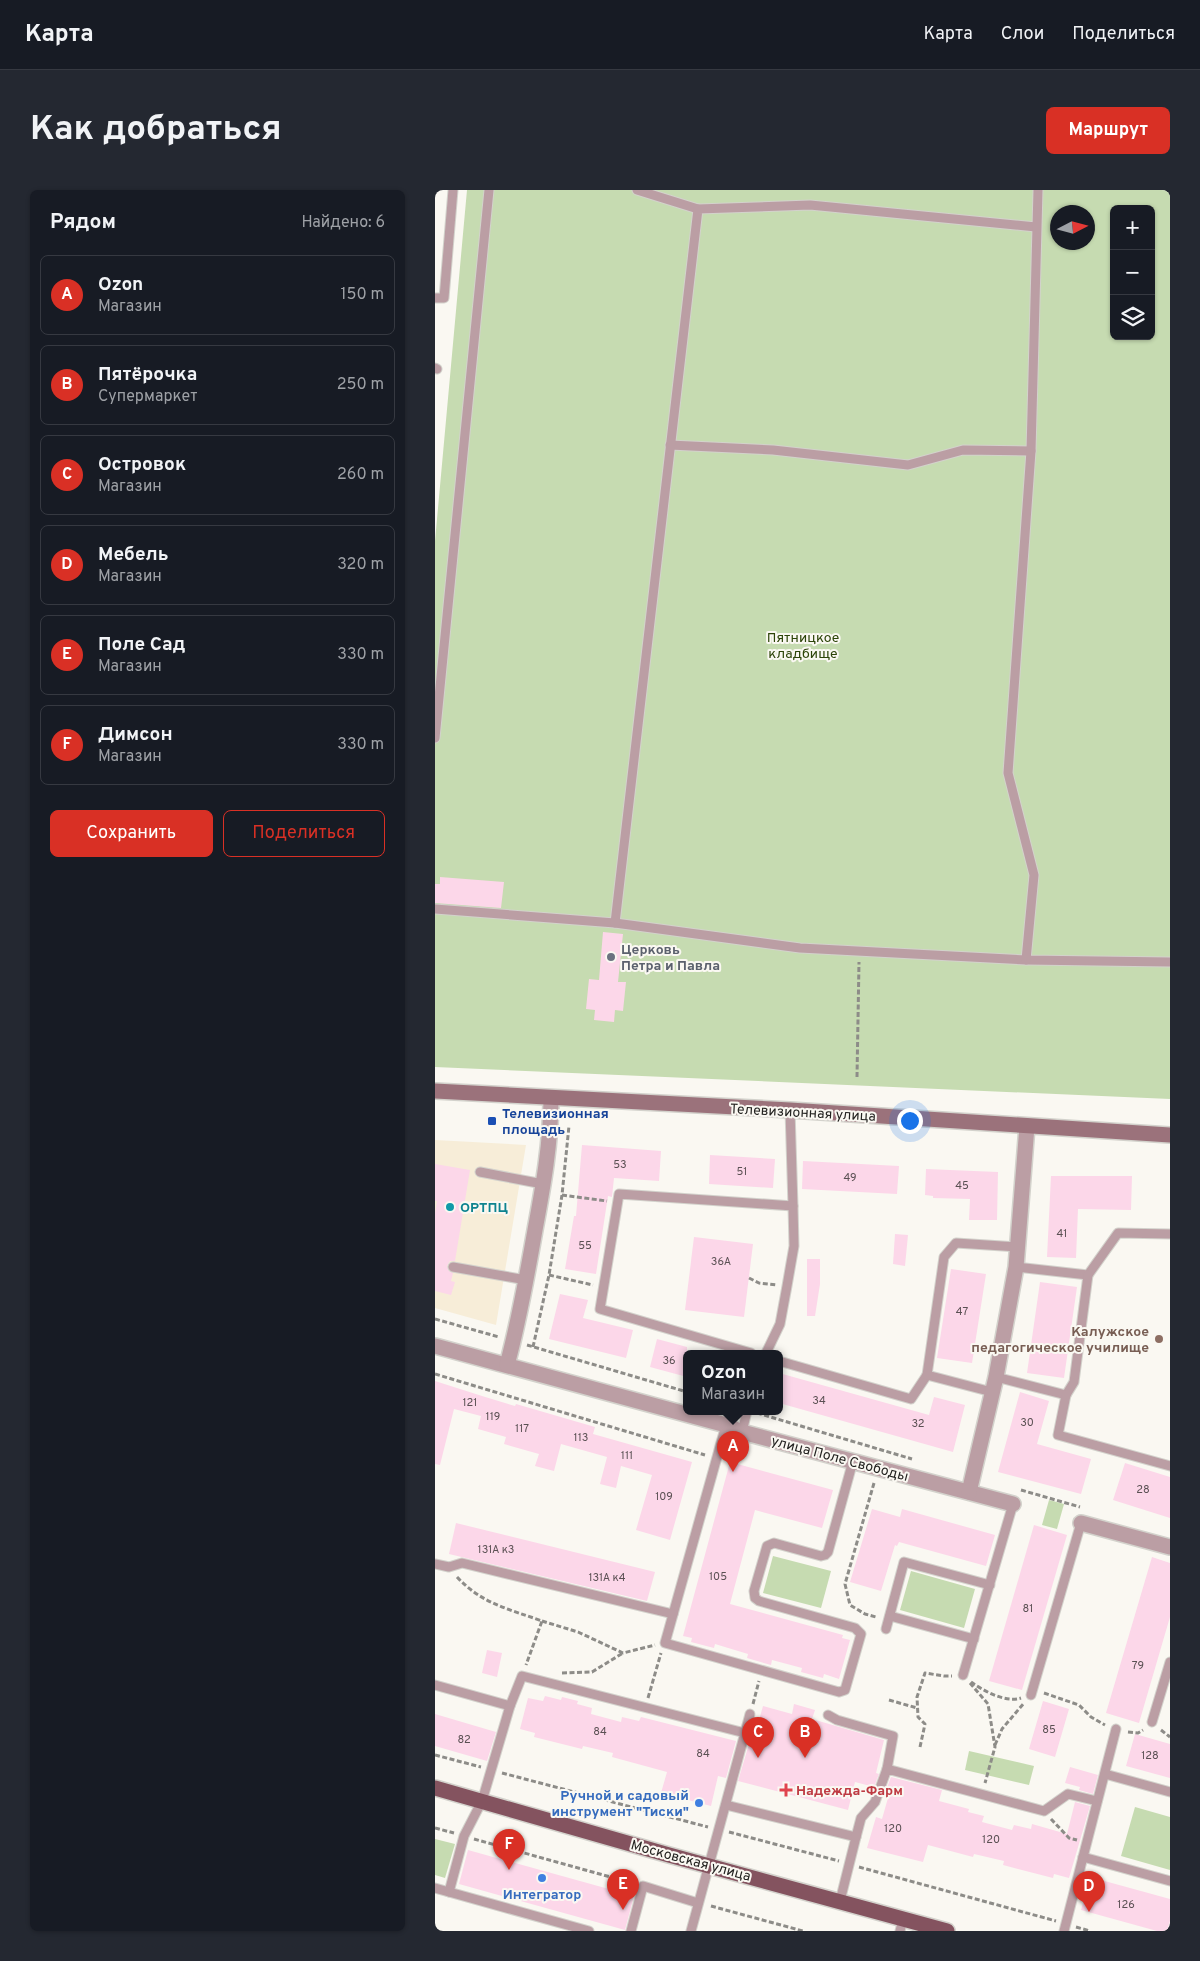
<!DOCTYPE html>
<html lang="ru">
<head>
<meta charset="utf-8">
<style>
	body { margin:0; font-family:Overpass,sans-serif; background:#242831; color:#f1f3f6 }
	.controls { position:absolute; right:15px; top:15px; display:grid; overflow:hidden; border-radius:8px; box-shadow:0 1px 4px #0004 }
	.controls button { width:45px; height:45px; display:grid; place-items:center; padding:0; border:0; border-bottom:1px solid #363941; background:#171b24; color:#f1f3f6; font:25px sans-serif }
	.compass { position:absolute; left:615px; top:15px; width:45px; height:45px; border-radius:50%; background:#171b24; box-shadow:0 1px 4px #0004; rotate:84deg }
	.you { position:absolute; left:474px; top:930px; width:18px; height:18px; margin:-12px; border:4px solid #fff; border-radius:50%; background:#1a73e8; box-shadow:0 0 0 8px #1a73e833 }
	.badge { display:grid; place-items:center; width:32px; height:32px; border-radius:50%; background:#d93025; color:#fff; font-size:16px; font-weight:700 }
	.pin { position:absolute; translate:-50% -41px; filter:drop-shadow(0 1px 2px #0008) }
	.pin::after { content:''; position:absolute; top:26px; width:18px; height:15px; background:inherit; clip-path:polygon(0 0,100% 0,50% 100%) }
	.popup { position:absolute; left:248px; top:1160px; width:100px; height:65px; box-sizing:border-box; display:grid; place-content:center; border-radius:8px; background:#171b24; filter:drop-shadow(0 1px 4px #0005); font-size:16px; white-space:nowrap; color:#9ea1a6 }
	.popup b { font-size:19px; color:#f1f3f6 }
	.popup::after { content:''; position:absolute; left:50%; top:100%; margin-left:-10px; border:10px solid transparent; border-top-color:#171b24 }
	.list { margin:0; padding:0; list-style:none }
	h2 { display:flex; justify-content:space-between; align-items:center; height:65px; margin:0; padding:0 20px; font-size:21px }
	h2 small { font-size:16px; font-weight:400; color:#9ea1a6 }
	.list li { display:grid; grid-template-columns:32px 1fr auto; gap:15px; align-items:center; box-sizing:border-box; height:80px; margin:0 10px 10px; padding:0 10px; border:1px solid #363941; border-radius:8px }
	.list b { display:block; font-size:19px; white-space:nowrap }
	.list p { margin:0; font-size:16px; white-space:nowrap; color:#9ea1a6 }
	.list em { font-size:16px; font-style:normal; color:#9ea1a6 }
	.actions { display:flex; gap:10px; padding:15px 20px }
	.actions a { flex:1; padding:11px 0; border:1px solid #d93025; border-radius:8px; text-align:center; font-size:18px; color:#d93025 }
	.actions .main { background:#d93025; color:#fff }
	.icon { flex:none; width:28px; height:28px; fill:none; stroke:currentColor; stroke-width:2; stroke-linecap:round; stroke-linejoin:round }
	.map { position:relative; flex:none; width:735px; height:1741px; overflow:hidden; border-radius:8px }
	header { display:flex; align-items:center; gap:30px; box-sizing:border-box; height:70px; padding:0 25px; background:#171b24; border-bottom:1px solid #363941 }
	header strong { font-size:24px }
	nav { display:flex; gap:28px; margin-inline-start:auto; font-size:18px }
	.intro { display:flex; align-items:center; justify-content:space-between; box-sizing:border-box; height:120px; padding:0 30px }
	h1 { margin:0; font-size:35px }
	.button { padding:12px 22px; border-radius:8px; background:#d93025; color:#fff; font-size:18px; font-weight:700 }
	main { display:flex; gap:30px; padding:0 30px }
	aside { flex:1; background:#171b24; border-radius:8px; box-shadow:0 1px 4px #0004 }
	.map>svg:first-child { display:block }
</style>
</head>
<body>
<header>
<strong>Карта</strong>
<nav><a>Карта</a><a>Слои</a><a>Поделиться</a></nav>
</header>
<div class="intro"><h1>Как добраться</h1><a class="button">Маршрут</a></div>
<main>
<aside>
<h2>Рядом<small>Найдено: 6</small></h2>
<ul class="list">
<li><span class="badge">A</span><div><b>Ozon</b><p>Магазин</p></div><em>150 m</em></li>
<li><span class="badge">B</span><div><b>Пятёрочка</b><p>Супермаркет</p></div><em>250 m</em></li>
<li><span class="badge">C</span><div><b>Островок</b><p>Магазин</p></div><em>260 m</em></li>
<li><span class="badge">D</span><div><b>Мебель</b><p>Магазин</p></div><em>320 m</em></li>
<li><span class="badge">E</span><div><b>Поле Сад</b><p>Магазин</p></div><em>330 m</em></li>
<li><span class="badge">F</span><div><b>Димсон</b><p>Магазин</p></div><em>330 m</em></li>
</ul>
<div class="actions"><a class="main">Сохранить</a><a>Поделиться</a></div>
</aside>
<div class="map">
<svg width="735" height="1741" viewBox="0 0 735 1741">
	<rect width="100%" height="100%" fill="#faf8f2"/>
	<polygon fill="#f7edd8" points="0,950 91,955 61,1135 0,1118"/>
	<g fill="#c6dbb1" fill-rule="evenodd">
		<path d="M32,0H735V909L0,877V351ZM679,19H716V146H679ZM622,22H652V52H622Z"/>
		<polygon points="614,1310 629,1314 622,1339 607,1335"/>
		<polygon points="338,1366 396,1381 386,1418 328,1403"/>
		<polygon points="476,1381 540,1399 529,1438 465,1420"/>
		<polygon points="534,1561 599,1576 594,1595 530,1580"/>
		<polygon points="700,1617 735,1627 735,1680 686,1666"/>
		<polygon points="0,1649 20,1654 10,1688 0,1685"/>
	</g>
	<g fill="#fcd7e9">
		<polygon points="5,687 69,692 66,718 0,713 0,694 5,694"/>
		<polygon points="168,742 188,744 183,792 191,792 188,821 180,820 179,832 159,830 160,820 151,819 154,789 164,790"/>
		<polygon points="147,955 226,961 224,991 179,988 177,1007 173,1006 161,1084 130,1079 139,1026 141,1026"/>
		<polygon points="275,965 340,969 338,998 274,994"/>
		<polygon points="368,971 464,976 462,1004 367,999"/>
		<polygon points="0,974 35,980 20,1071 15,1071 12,1076 14,1081 18,1083 16,1091 20,1092 16,1105 0,1101 0,1023 2,1011 0,1011"/>
		<polygon points="491,979 563,982 562,1030 534,1030 535,1009 498,1008 498,1006 490,1005"/>
		<polygon points="616,986 697,986 696,1020 643,1019 641,1068 612,1067"/>
		<polygon points="460,1044 473,1045 470,1076 458,1074"/>
		<polygon points="259,1047 318,1054 309,1127 250,1120"/>
		<polygon points="372,1069 385,1069 385,1094 380,1126 372,1126"/>
		<polygon points="516,1079 551,1084 537,1173 502,1168"/>
		<polygon points="605,1092 642,1097 629,1188 592,1183"/>
		<polygon points="125,1104 153,1110 148,1128 198,1140 191,1168 114,1149"/>
		<polygon points="222,1149 252,1157 252,1187 215,1177"/>
		<polygon points="344,1183 494,1225 499,1207 530,1215 518,1262 344,1213"/>
		<polygon points="0,1191 47,1206 80,1216 81,1214 160,1237 158,1244 257,1272 235,1350 201,1340 217,1285 186,1276 181,1298 165,1294 172,1267 126,1254 119,1281 100,1276 104,1264 69,1254 71,1247 43,1239 46,1226 19,1219 5,1275 0,1274"/>
		<polygon points="585,1202 614,1211 602,1254 656,1269 646,1304 563,1282"/>
		<polygon points="295,1272 398,1300 387,1338 320,1320 295,1414 408,1445 407,1448 415,1450 404,1489 389,1484 388,1488 366,1482 367,1478 337,1470 336,1475 312,1468 313,1464 280,1454 279,1458 256,1452 257,1448 248,1446"/>
		<polygon points="690,1273 735,1287 735,1328 678,1310"/>
		<polygon points="437,1319 465,1327 467,1319 560,1345 551,1376 464,1352 462,1356 460,1355 446,1401 415,1392"/>
		<polygon points="21,1333 220,1382 212,1411 14,1364"/>
		<polygon points="599,1335 632,1345 587,1500 554,1491"/>
		<polygon points="717,1367 735,1373 735,1427 704,1533 671,1523"/>
		<polygon points="52,1460 67,1463 62,1487 47,1483"/>
		<polygon points="110,1506 126,1510 127,1507 143,1511 142,1514 157,1518 156,1524 186,1532 187,1527 204,1531 206,1527 301,1551 291,1588 283,1586 276,1616 226,1603 232,1582 177,1567 178,1563 148,1556 147,1559 99,1547 100,1543 85,1539 93,1508 108,1511"/>
		<polygon points="608,1511 634,1519 620,1567 594,1559"/>
		<polygon points="359,1514 380,1520 377,1529 449,1550 441,1583 444,1584 439,1597 420,1592 413,1620 303,1591 314,1554 317,1555 328,1516 357,1524"/>
		<polygon points="0,1524 61,1542 52,1571 0,1556"/>
		<polygon points="700,1544 735,1554 735,1588 691,1576"/>
		<polygon points="635,1577 663,1585 658,1604 644,1600 645,1597 630,1593"/>
		<polygon points="456,1587 507,1600 504,1611 534,1619 533,1622 549,1626 547,1632 577,1640 579,1635 596,1639 597,1634 632,1644 640,1612 655,1616 634,1688 619,1684 618,1688 568,1675 569,1671 539,1664 538,1667 493,1655 488,1672 432,1658 441,1627 447,1629 455,1601 451,1600"/>
		<polygon points="33,1660 199,1706 190,1740 24,1694"/>
		<polygon points="655,1687 735,1709 735,1731 732,1741 722,1741 646,1720"/>
	</g>
	<g fill="none" stroke-linecap="round" stroke-linejoin="round">
		<defs>
			<g id="lane">
				<polyline points="202,0 263,19"/>
				<polyline points="0,108 9,108 18,0"/>
				<polyline points="0,178 2,179"/>
				<polyline points="235,255 338,260 473,275 528,260 596,261"/>
				<polyline points="0,548 54,0"/>
				<polyline points="0,719 180,733 365,758 591,770 735,772"/>
				<polyline points="180,733 263,19 375,15 601,37"/>
				<polyline points="591,770 599,685 573,583 596,261 603,0"/>
				<polyline points="45,982 108,994"/>
				<polyline points="18,1077 91,1090"/>
				<polyline points="581,1077 653,1085 683,1043 735,1044"/>
				<polyline points="316,1163 165,1119 184,1004 358,1016 355,920"/>
				<polyline points="331,1163 345,1134 352,1096 359,1056 358,1016"/>
				<polyline points="344,1171 476,1209 492,1185"/>
				<polyline points="561,1187 631,1205 639,1192 653,1085"/>
				<polyline points="557,1202 492,1185 509,1067 521,1053 584,1057"/>
				<polyline points="631,1205 623,1245 735,1276"/>
				<polyline points="291,1235 230,1453 404,1502 410,1500 426,1444 420,1438 324,1411 320,1408 319,1401 332,1356 339,1353 386,1366 390,1365 393,1362 418,1271"/>
				<polyline points="307,1242 312,1221"/>
				<polyline points="0,1374 14,1377 27,1373 238,1424"/>
				<polyline points="455,1426 539,1449"/>
				<polyline points="451,1439 469,1372 555,1395"/>
				<polyline points="528,1485 578,1314"/>
				<polyline points="0,1495 75,1516"/>
				<polyline points="596,1505 646,1333"/>
				<polyline points="393,1525 402,1530 458,1546 452,1579"/>
				<polyline points="717,1532 735,1472"/>
				<polyline points="310,1543 315,1524"/>
				<polyline points="670,1584 735,1602"/>
				<polyline points="291,1615 421,1647 405,1711"/>
				<polyline points="421,1647 426,1628 440,1612 452,1579 609,1621 633,1604 662,1611"/>
				<polyline points="648,1667 735,1691"/>
				<polyline points="0,1698 14,1702 29,1646 47,1611 75,1516 87,1486 310,1543 256,1741"/>
				<polyline points="14,1702 154,1741"/>
				<polyline points="196,1741 208,1696 263,1713"/>
				<polyline points="465,1741 468,1729"/>
				<polyline points="629,1741 681,1539"/>
			</g>
			<g id="street">
				<polyline points="0,1156 291,1235 307,1242 578,1314"/>
				<path d="M72,1175C84,1131 92,1086 100,1040C108,997 116,953 116,908"/>
				<polyline points="534,1302 561,1187 581,1077 592,936"/>
				<polyline points="646,1333 735,1357"/>
			</g>
			<polyline id="secondary" points="0,901 355,920 735,945"/>
			<polyline id="primary" points="0,1598 234,1665 512,1741"/>
		</defs>
		<use href="#lane" stroke="#d3d2cc" stroke-width="11"/>
		<use href="#street" stroke="#d3d2cc" stroke-width="18"/>
		<use href="#secondary" stroke="#d3d2cc" stroke-width="18"/>
		<use href="#primary" stroke="#d3d2cc" stroke-width="18"/>
		<g stroke="#8d8c88" stroke-width="3" stroke-dasharray="5 2.5" stroke-linecap="butt">
			<polyline points="422,887 424,772"/>
			<polyline points="127,1005 172,1011"/>
			<polyline points="114,1085 158,1095"/>
			<polyline points="314,1088 324,1093 342,1095"/>
			<polyline points="0,1129 64,1147"/>
			<polyline points="92,1155 252,1202"/>
			<polyline points="98,1157 114,1085 127,1005 134,936"/>
			<polyline points="0,1184 270,1265"/>
			<polyline points="322,1223 477,1269"/>
			<polyline points="439,1293 410,1394 415,1415 430,1424 441,1427"/>
			<polyline points="586,1300 645,1317"/>
			<path d="M22,1387C47,1414 74,1419 107,1431L91,1475"/>
			<polyline points="107,1431 143,1442 188,1463 220,1455"/>
			<polyline points="127,1483 157,1482 188,1463"/>
			<path d="M536,1492C549,1501 570,1513 586,1508"/>
			<polyline points="535,1493 553,1514 560,1557 550,1593"/>
			<polyline points="609,1503 644,1515 656,1527 670,1535"/>
			<polyline points="213,1508 226,1463"/>
			<polyline points="454,1510 482,1518"/>
			<polyline points="318,1514 324,1491"/>
			<polyline points="726,1540 735,1547"/>
			<polyline points="693,1542 703,1543 708,1540"/>
			<polyline points="560,1555 567,1539 589,1513"/>
			<polyline points="485,1557 490,1534 483,1527 482,1507 490,1483 509,1486 517,1486"/>
			<polyline points="0,1565 46,1577"/>
			<polyline points="67,1583 273,1637"/>
			<polyline points="616,1629 634,1648 642,1650"/>
			<polyline points="0,1638 19,1643"/>
			<polyline points="294,1642 404,1671"/>
			<polyline points="39,1649 197,1693"/>
			<polyline points="424,1677 621,1731"/>
			<polyline points="276,1716 368,1741"/>
			<polyline points="641,1737 655,1741"/>
		</g>
		<use href="#lane" stroke="#bb9ea4" stroke-width="9"/>
		<use href="#street" stroke="#bb9ea4" stroke-width="15"/>
		<use href="#secondary" stroke="#9b727b" stroke-width="15"/>
		<use href="#primary" stroke="#84535f" stroke-width="15"/>
	</g>
	<circle fill="#6b7280" stroke="#faf8f2" stroke-width="2" cx="176" cy="767" r="5"/>
	<rect fill="#1a4fb4" stroke="#faf8f2" stroke-width="2" x="52" y="926" width="10" height="10" rx="2.5"/>
	<circle fill="#0f9aa8" stroke="#faf8f2" stroke-width="2" cx="15" cy="1017" r="5"/>
	<circle fill="#8d6e63" stroke="#faf8f2" stroke-width="2" cx="724" cy="1149" r="5"/>
	<path fill="#e0444e" stroke="#faf8f2" stroke-width="2" d="M348.5 1592.5h5v5h5v5h-5v5h-5v-5h-5v-5h5z"/>
	<g fill="#3f7fe0" stroke="#faf8f2" stroke-width="2">
		<circle cx="264" cy="1613" r="5"/>
		<circle cx="107" cy="1688" r="5"/>
	</g>
	<g text-anchor="middle" stroke-width="4" stroke-linejoin="round" paint-order="stroke">
		<g font-size="11" fill="#5a5053">
			<text x="185" y="978">53</text>
			<text x="307" y="985">51</text>
			<text x="415" y="991">49</text>
			<text x="527" y="999">45</text>
			<text x="627" y="1047">41</text>
			<text x="150" y="1059">55</text>
			<text x="286" y="1075">36А</text>
			<text x="527" y="1125">47</text>
			<text x="234" y="1174">36</text>
			<text x="384" y="1214">34</text>
			<text x="35" y="1216">121</text>
			<text x="58" y="1230">119</text>
			<text x="592" y="1236">30</text>
			<text x="483" y="1237">32</text>
			<text x="87" y="1242">117</text>
			<text x="146" y="1251">113</text>
			<text x="192" y="1269">111</text>
			<text x="708" y="1303">28</text>
			<text x="229" y="1310">109</text>
			<text x="61" y="1363">131А к3</text>
			<text x="283" y="1390">105</text>
			<text x="172" y="1391">131А к4</text>
			<text x="593" y="1422">81</text>
			<text x="703" y="1479">79</text>
			<text x="614" y="1543">85</text>
			<text x="165" y="1545">84</text>
			<text x="29" y="1553">82</text>
			<text x="268" y="1567">84</text>
			<text x="715" y="1569">128</text>
			<text x="458" y="1642">120</text>
			<text x="556" y="1653">120</text>
			<text x="691" y="1718">126</text>
		</g>
		<g font-size="14" fill="#2c4408" stroke="#faf8f2">
			<text x="368" y="452">Пятницкое<tspan x="368" dy="16">кладбище</tspan></text>
		</g>
		<g font-size="14" font-weight="bold" fill="#5b616d" stroke="#faf8f2" text-anchor="start">
			<text x="186" y="764">Церковь<tspan x="186" dy="16">Петра и Павла</tspan></text>
		</g>
		<g font-size="14" fill="#242321" stroke="#faf8f2">
			<text transform="translate(368 922) rotate(3)" y="5">Телевизионная улица</text>
			<text transform="translate(405 1268) rotate(15)" y="5">улица Поле Свободы</text>
			<text transform="translate(256 1670) rotate(15)" y="5">Московская улица</text>
		</g>
		<g font-size="14" font-weight="bold" fill="#164399" stroke="#faf8f2" text-anchor="start">
			<text x="67" y="928">Телевизионная<tspan x="67" dy="16">площадь</tspan></text>
		</g>
		<g font-size="14" font-weight="bold" fill="#0d838f" stroke="#faf8f2" text-anchor="start">
			<text x="25" y="1022">ОРТПЦ</text>
		</g>
		<g font-size="14" font-weight="bold" fill="#785e54" stroke="#faf8f2" text-anchor="end">
			<text x="714" y="1146">Калужское<tspan x="714" dy="16">педагогическое училище</tspan></text>
		</g>
		<g font-size="14" font-weight="bold" fill="#be3a42" stroke="#faf8f2" text-anchor="start">
			<text x="361" y="1605">Надежда-Фарм</text>
		</g>
		<g font-size="14" font-weight="bold" fill="#366cbe" stroke="#faf8f2" text-anchor="end">
			<text x="254" y="1610">Ручной и садовый<tspan x="254" dy="16">инструмент "Тиски"</tspan></text>
			<text x="107" y="1709" text-anchor="middle">Интегратор</text>
		</g>
	</g>
</svg>
<div class="controls">
<button>+</button>
<button>−</button>
<button><svg class="icon" aria-label="layers" viewBox="0 0 24 24"><path d="M12 4l9 5-9 5-9-5zM3 14l9 5 9-5"/></svg></button>
</div>
<svg class="compass" viewBox="-18 -18 36 36"><path d="M0-13l5 13h-10z" fill="#e53935"/><path d="M0 13l5-13h-10z" fill="#9ea1a6"/></svg>
<div class="you"></div>
<div class="pin badge" style="left:298px;top:1282px">A</div>
<div class="popup"><b>Ozon</b>Магазин</div>
<div class="pin badge" style="left:370px;top:1568px">B</div>
<div class="pin badge" style="left:323px;top:1568px">C</div>
<div class="pin badge" style="left:654px;top:1722px">D</div>
<div class="pin badge" style="left:188px;top:1720px">E</div>
<div class="pin badge" style="left:74px;top:1680px">F</div>
</div>
</main>
</body>
</html>
